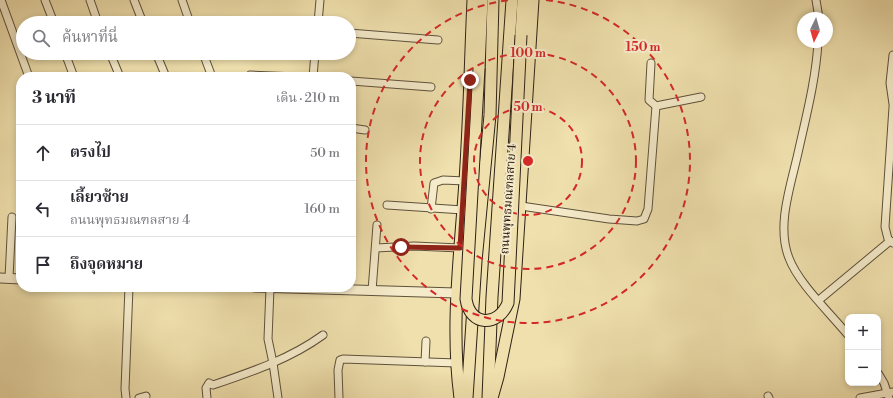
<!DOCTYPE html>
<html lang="th">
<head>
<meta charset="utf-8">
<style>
	body { margin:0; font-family:"Libre Bodoni","Noto Serif Thai",serif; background:#f2f2f3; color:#2b2b33 }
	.controls { position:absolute; right:12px; bottom:12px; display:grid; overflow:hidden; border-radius:8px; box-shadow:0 2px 6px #0003 }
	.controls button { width:36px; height:36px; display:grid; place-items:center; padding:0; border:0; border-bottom:1px solid #e1e1e2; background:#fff; color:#2b2b33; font:20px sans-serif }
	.compass { position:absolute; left:797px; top:12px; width:36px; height:36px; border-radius:50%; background:#fff; box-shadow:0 2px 6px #0003; rotate:185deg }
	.stop { position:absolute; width:12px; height:12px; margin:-9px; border:3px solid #8f2418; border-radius:50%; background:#fff }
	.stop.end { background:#8f2418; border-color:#fff; box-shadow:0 1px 4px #0008 }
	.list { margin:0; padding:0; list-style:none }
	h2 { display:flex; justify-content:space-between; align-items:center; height:52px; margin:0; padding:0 16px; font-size:17px }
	h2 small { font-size:13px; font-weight:400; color:#7c7c81 }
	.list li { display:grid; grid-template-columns:26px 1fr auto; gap:12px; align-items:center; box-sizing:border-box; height:56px; padding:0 16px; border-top:1px solid #e1e1e2 }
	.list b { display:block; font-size:15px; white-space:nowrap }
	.list p { margin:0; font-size:13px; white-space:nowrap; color:#7c7c81 }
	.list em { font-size:13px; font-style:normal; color:#7c7c81 }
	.icon { flex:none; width:22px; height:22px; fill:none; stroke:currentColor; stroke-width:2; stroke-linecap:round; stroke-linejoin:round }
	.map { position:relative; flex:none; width:893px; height:398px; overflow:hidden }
	.search { position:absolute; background:#fff; box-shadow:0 2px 6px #0003; left:16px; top:16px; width:340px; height:44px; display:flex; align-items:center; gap:10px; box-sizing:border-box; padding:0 14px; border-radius:22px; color:#7c7c81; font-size:15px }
	.panel { position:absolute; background:#fff; box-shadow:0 2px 6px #0003; left:16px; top:72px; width:340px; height:220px; border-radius:16px }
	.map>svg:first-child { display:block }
</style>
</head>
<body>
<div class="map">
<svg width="893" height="398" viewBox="0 0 893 398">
	<rect width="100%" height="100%" fill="#efe0ad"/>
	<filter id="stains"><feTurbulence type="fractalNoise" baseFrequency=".005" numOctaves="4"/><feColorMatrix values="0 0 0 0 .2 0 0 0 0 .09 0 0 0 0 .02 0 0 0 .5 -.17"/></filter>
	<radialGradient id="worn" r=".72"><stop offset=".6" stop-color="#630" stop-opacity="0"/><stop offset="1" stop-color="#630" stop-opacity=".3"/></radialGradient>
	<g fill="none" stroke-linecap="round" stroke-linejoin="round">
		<defs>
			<g id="minor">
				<polyline points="1,0 29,77"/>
				<polyline points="45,0 54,23"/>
				<polyline points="90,0 98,23"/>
				<polyline points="134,0 143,23"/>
				<polyline points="182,0 190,23"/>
				<polyline points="816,0 819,18"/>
				<polyline points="318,23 320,0"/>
				<polyline points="349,33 438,40"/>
				<path d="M818,42C816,79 806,117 798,153C791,185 776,226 789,258C798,283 831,314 848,335"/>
				<polyline points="65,53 74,77"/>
				<polyline points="110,53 120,77"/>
				<polyline points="156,53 166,77"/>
				<polyline points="203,53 212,77"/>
				<polyline points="893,55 890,83 893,104"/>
				<polyline points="651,63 649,100 656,106"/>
				<polyline points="250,75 297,77"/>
				<polyline points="313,77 315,53"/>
				<polyline points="351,81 431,87"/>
				<polyline points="893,107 885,227 888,239 893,243"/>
				<polyline points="351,128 365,130"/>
				<polyline points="387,205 463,210"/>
				<polyline points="521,206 609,219 637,221 644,219 648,209 656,106 701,97"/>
				<polyline points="431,209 434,183 443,180 465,181"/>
				<polyline points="376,248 414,246 460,248"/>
				<polyline points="9,278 12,217"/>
				<polyline points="270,288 268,339 273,363 278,398"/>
				<polyline points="372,291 377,225"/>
				<polyline points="819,300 890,241"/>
				<polyline points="425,362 426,341"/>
				<polyline points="878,373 884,383 889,398"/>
				<polyline points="768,396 769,398"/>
				<polyline points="126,398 125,389 129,287"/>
				<polyline points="139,398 146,396"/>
				<path d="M207,398L206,388L209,383L213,385C251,372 290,359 323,335"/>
				<polyline points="339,398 338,370 340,360 343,359 457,363"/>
				<polyline points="860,398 893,392"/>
			</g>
			<g id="tertiary">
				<polyline points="0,278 21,279"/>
				<polyline points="254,287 456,293"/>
			</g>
			<g id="primary">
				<polyline points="521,35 523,0"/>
				<polyline points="479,68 482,0"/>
				<path d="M460,398C451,330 459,263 464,195C469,130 470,65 473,0"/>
				<polyline points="467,398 476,261 490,115 493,0"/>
				<polyline points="488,398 492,297 512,0"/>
				<polyline points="492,398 498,377 514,299 533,0"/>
			</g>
		</defs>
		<use href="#minor" stroke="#5e513c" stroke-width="9"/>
		<use href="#tertiary" stroke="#5e513c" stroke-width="11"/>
		<use href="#primary" stroke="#2d2116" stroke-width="13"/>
		<use href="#minor" stroke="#f5ebca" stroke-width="7"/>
		<use href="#tertiary" stroke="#f5ebca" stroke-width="9"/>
		<use href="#primary" stroke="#efe0ad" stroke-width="11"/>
		<defs>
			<path id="primary-bridge" d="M479,68L466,299C470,327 498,327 508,303L521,35"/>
		</defs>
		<use href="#primary-bridge" stroke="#2d2116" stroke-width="13" stroke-linecap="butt"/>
		<use href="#primary-bridge" stroke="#efe0ad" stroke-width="11"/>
	</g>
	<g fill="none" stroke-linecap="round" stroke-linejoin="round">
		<polyline stroke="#8f2418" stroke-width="5" points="401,247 460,248 470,80"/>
	</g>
	<g fill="none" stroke="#d62828" stroke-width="2" stroke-dasharray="7 5">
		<circle cx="528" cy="161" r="54"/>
		<circle cx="528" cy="161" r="108"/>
		<path d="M546 0A162 162 0 1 1 510 0"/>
	</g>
	<g text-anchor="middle" stroke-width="4" stroke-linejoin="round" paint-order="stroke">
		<g font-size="12" fill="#2d2116" stroke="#f5ebca">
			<text transform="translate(508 199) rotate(-86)" y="4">ถนนพุทธมณฑลสาย 4</text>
		</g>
	</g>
	<circle cx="528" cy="161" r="6" fill="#d62828" stroke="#f5ebca" stroke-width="2"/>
	<g font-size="12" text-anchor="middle" font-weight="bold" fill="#d62828" stroke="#f5ebca" stroke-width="4" stroke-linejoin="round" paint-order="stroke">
		<text x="643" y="51">150 m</text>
		<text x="528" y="57">100 m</text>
		<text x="528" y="111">50 m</text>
	</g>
	<rect width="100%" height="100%" filter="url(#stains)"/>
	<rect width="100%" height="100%" fill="url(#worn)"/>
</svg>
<div class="controls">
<button>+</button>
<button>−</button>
</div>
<svg class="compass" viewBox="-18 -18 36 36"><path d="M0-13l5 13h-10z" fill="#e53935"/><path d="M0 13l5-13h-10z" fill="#7c7c81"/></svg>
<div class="stop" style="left:401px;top:247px"></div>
<div class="stop end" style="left:470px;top:80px"></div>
<div class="search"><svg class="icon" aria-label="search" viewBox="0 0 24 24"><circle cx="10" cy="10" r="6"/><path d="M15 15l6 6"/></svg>ค้นหาที่นี่</div>
<section class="panel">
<h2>3 นาที<small>เดิน · 210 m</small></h2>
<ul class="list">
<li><svg class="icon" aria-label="ahead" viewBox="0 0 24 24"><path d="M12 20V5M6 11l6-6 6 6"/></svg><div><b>ตรงไป</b></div><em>50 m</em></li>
<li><svg class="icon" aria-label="left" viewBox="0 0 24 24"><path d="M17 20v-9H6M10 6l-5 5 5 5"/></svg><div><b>เลี้ยวซ้าย</b><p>ถนนพุทธมณฑลสาย 4</p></div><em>160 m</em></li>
<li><svg class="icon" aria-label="arrive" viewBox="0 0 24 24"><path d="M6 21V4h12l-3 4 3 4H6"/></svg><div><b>ถึงจุดหมาย</b></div></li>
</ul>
</section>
</div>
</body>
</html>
